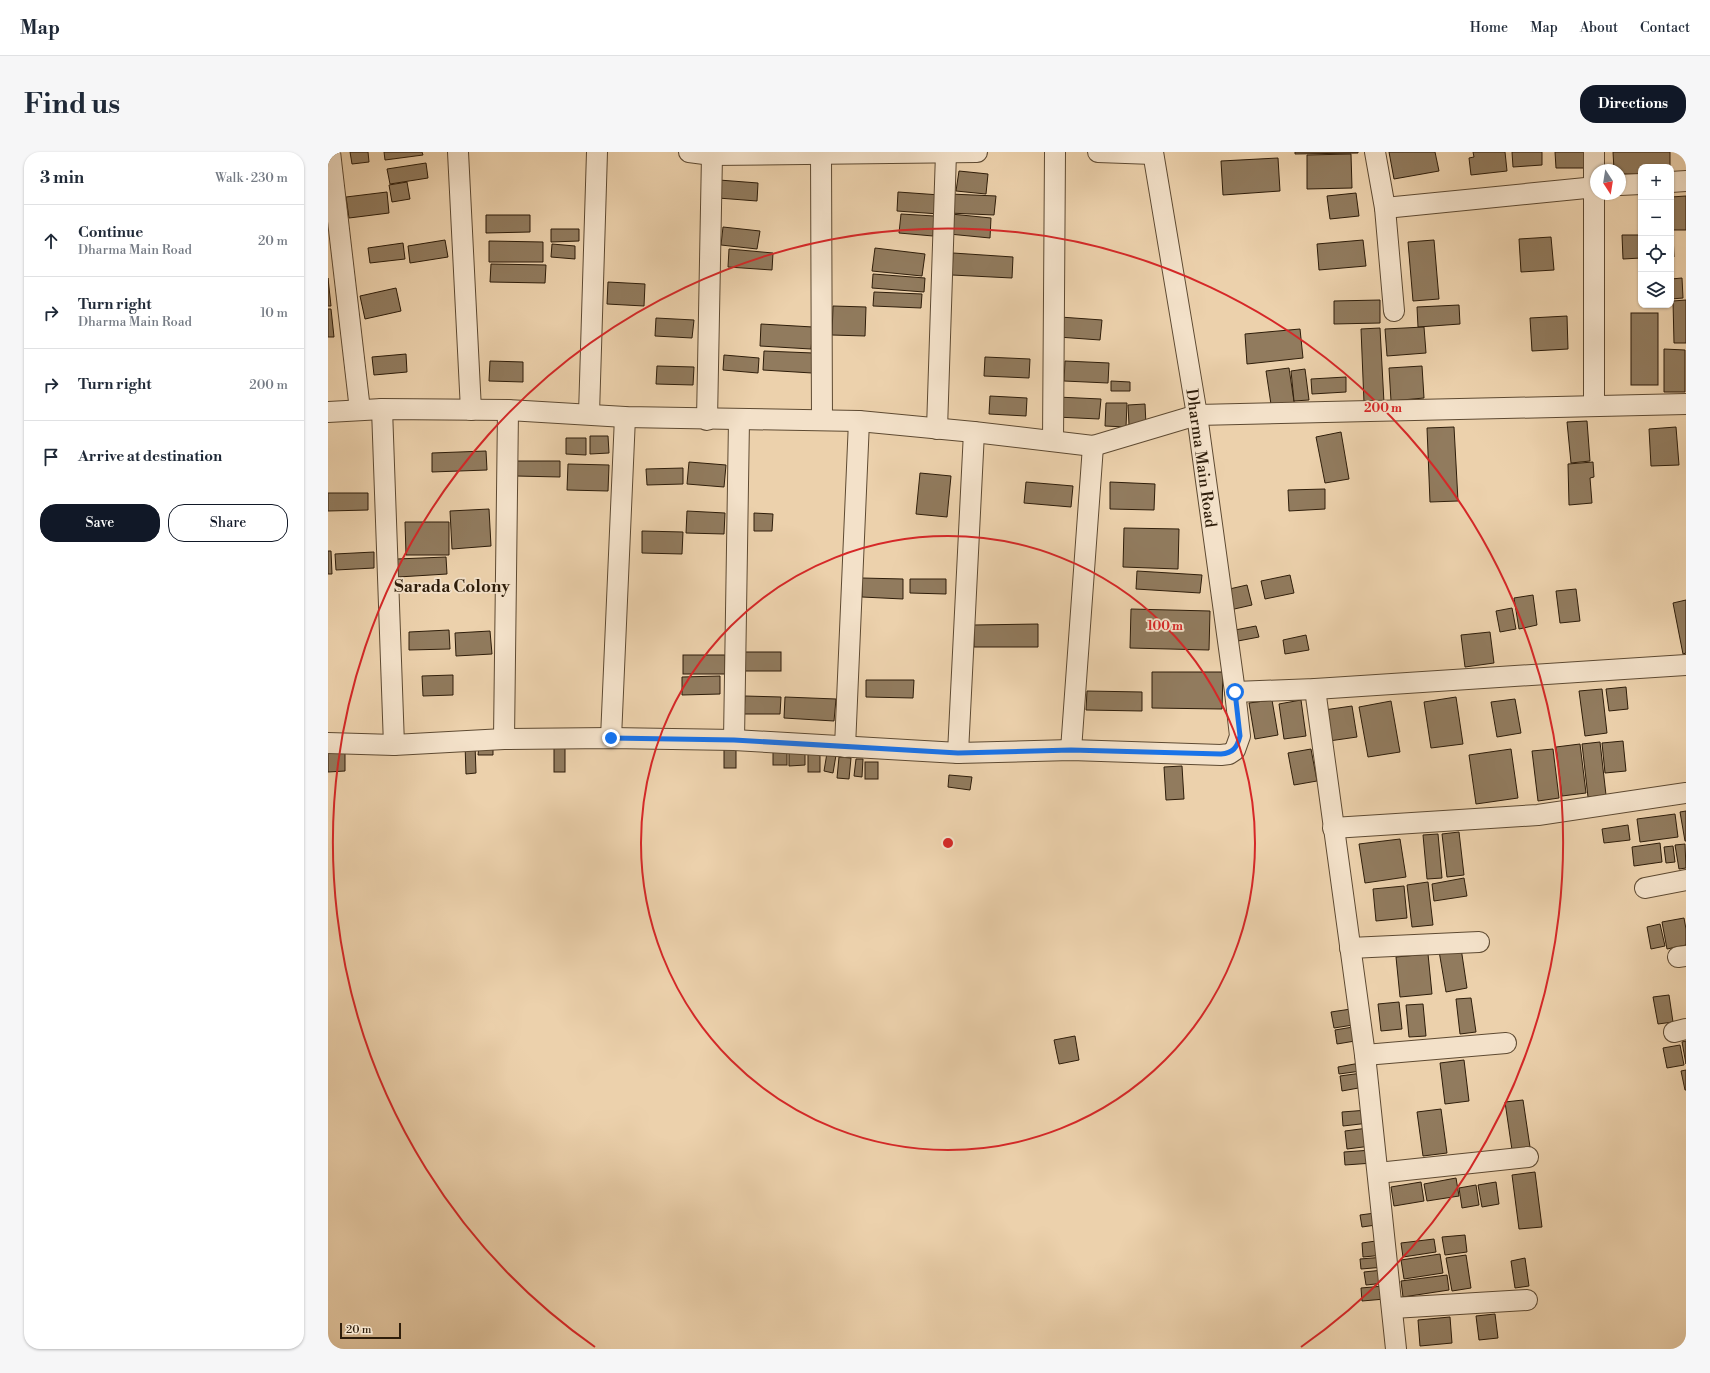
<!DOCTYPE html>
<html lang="en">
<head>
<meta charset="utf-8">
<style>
	body { margin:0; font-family:"Libre Bodoni",serif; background:#f6f6f7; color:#1f2937 }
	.controls { position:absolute; right:12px; top:12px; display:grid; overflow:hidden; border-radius:8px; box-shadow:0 1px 3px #0004 }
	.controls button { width:36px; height:36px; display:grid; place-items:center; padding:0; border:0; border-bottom:1px solid #e0e1e3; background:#fff; color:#1f2937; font:20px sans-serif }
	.compass { position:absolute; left:1262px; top:12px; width:36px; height:36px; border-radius:50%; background:#fff; box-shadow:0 1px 3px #0004; rotate:168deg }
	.scale { position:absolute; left:12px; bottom:10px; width:61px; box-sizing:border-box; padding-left:4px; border:2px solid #2e1d0a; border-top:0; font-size:11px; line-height:14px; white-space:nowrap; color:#2e1d0a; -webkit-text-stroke:3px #f3e1c9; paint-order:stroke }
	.stop { position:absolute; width:12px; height:12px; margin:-9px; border:3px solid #1a73e8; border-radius:50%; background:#fff }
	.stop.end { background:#1a73e8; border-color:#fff; box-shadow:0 1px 4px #0008 }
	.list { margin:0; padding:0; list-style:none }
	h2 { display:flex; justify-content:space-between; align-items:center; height:52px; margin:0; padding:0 16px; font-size:17px }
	h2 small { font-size:13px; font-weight:400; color:#747a83 }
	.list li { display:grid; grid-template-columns:26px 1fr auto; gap:12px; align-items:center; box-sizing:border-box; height:72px; padding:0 16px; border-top:1px solid #e0e1e3 }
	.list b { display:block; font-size:15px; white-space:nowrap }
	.list p { margin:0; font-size:13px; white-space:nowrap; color:#747a83 }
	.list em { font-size:13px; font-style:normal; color:#747a83 }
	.actions { display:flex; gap:8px; padding:12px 16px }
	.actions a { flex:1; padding:9px 0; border:1px solid #111827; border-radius:16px; text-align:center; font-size:14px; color:#111827 }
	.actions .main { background:#111827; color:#fff }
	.icon { flex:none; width:22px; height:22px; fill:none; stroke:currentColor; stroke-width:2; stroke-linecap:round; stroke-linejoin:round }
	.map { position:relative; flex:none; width:1358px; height:1197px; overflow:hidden; border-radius:16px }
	header { display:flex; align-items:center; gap:24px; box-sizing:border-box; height:56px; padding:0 20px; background:#fff; border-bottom:1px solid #e0e1e3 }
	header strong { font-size:19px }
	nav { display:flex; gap:22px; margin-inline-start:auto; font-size:14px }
	.intro { display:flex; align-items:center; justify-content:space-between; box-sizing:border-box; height:96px; padding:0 24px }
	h1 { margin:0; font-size:28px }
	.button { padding:10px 18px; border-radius:16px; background:#111827; color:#fff; font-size:14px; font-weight:700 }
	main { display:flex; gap:24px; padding:0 24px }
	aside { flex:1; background:#fff; border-radius:16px; box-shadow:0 1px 3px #0004 }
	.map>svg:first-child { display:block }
</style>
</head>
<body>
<header>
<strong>Map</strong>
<nav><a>Home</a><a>Map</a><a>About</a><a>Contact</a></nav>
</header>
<div class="intro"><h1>Find us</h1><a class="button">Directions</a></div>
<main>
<aside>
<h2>3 min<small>Walk · 230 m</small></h2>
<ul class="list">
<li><svg class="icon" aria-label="ahead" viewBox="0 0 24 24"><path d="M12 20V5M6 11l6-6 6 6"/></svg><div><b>Continue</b><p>Dharma Main Road</p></div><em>20 m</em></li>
<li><svg class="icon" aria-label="right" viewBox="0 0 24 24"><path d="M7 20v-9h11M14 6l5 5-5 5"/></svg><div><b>Turn right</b><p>Dharma Main Road</p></div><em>10 m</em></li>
<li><svg class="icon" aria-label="right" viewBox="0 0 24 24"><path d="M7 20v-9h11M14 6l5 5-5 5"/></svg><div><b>Turn right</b></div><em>200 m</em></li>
<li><svg class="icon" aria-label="arrive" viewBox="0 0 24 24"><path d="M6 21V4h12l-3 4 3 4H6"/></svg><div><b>Arrive at destination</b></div></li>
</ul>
<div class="actions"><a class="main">Save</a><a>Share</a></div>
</aside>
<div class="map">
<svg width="1358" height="1197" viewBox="0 0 1358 1197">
	<rect width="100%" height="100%" fill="#ecd1ac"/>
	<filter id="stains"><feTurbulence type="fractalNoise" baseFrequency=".005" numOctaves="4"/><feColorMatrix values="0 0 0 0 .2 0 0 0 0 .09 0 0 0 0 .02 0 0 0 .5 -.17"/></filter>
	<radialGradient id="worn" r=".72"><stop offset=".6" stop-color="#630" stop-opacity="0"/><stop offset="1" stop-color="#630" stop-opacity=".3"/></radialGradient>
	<g fill="#917b5e" stroke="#2e1d0a">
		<polygon points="22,0 40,0 41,10 24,12"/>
		<polygon points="56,0 94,0 95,3 57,8"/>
		<polygon points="967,0 1030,0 1030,1 967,2"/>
		<polygon points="1061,0 1107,0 1111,19 1066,27"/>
		<polygon points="1145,0 1177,0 1179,19 1143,23 1141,6 1146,5"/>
		<polygon points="1184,0 1214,0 1214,13 1185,15"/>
		<polygon points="1227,0 1259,0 1259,16 1228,16"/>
		<polygon points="1285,0 1342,0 1342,15 1313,15 1313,22 1292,22 1292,18 1286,18"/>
		<polygon points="1023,2 1024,36 979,37 979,3"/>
		<polygon points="950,6 952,39 895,43 893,9"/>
		<polygon points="98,11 100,26 62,32 59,17"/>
		<polygon points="631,19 660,22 658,42 628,39"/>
		<polygon points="391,28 430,31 429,49 390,46"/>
		<polygon points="79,30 82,47 64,50 61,33"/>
		<polygon points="59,40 61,61 21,66 18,45"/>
		<polygon points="570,40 612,43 611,62 569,59"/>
		<polygon points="1028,41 1031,64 1002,67 999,44"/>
		<polygon points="622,42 668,44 666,63 621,61"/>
		<polygon points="1358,44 1358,78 1343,78 1343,45"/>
		<polygon points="573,62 606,64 605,84 571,81"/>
		<polygon points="623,62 663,66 662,86 621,82"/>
		<polygon points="158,63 202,63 202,80 158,81"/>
		<polygon points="395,75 432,79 429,97 393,93"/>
		<polygon points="223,77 251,77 251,89 223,90"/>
		<polygon points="1343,82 1345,82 1346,105 1343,105"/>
		<polygon points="1294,83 1313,83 1313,106 1295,107"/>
		<polygon points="1223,85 1226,118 1193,120 1191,87"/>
		<polygon points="117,88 120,105 82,111 80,94"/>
		<polygon points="1035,88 1038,114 991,118 989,92"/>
		<polygon points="1106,88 1111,147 1085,149 1080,90"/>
		<polygon points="161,89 215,90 215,110 161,110"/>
		<polygon points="75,91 77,107 42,111 40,96"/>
		<polygon points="224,92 247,94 247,107 223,105"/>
		<polygon points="547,96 597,102 594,124 544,119"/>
		<polygon points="401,97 445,101 444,118 400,115"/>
		<polygon points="625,101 685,105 684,126 624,123"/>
		<polygon points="163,112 218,113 217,131 162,130"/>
		<polygon points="545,122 597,126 596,140 544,136"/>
		<polygon points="0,126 3,154 0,154"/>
		<polygon points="1354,126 1355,146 1343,147 1343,127"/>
		<polygon points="280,130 317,132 316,154 279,152"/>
		<polygon points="68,136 73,159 37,167 32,144"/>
		<polygon points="546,140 594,142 593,156 545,154"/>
		<polygon points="1052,148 1052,171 1006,172 1006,149"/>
		<polygon points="1358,148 1358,191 1346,191 1345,149"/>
		<polygon points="1131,153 1132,172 1090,175 1089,155"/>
		<polygon points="505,154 538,155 537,184 504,183"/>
		<polygon points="0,157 3,157 6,185 0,185"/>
		<rect x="1303" y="161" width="27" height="72"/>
		<polygon points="1239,164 1240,197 1204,199 1202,166"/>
		<polygon points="732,165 774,168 772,188 730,185"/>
		<polygon points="328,166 366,168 364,186 327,184"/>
		<polygon points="433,172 485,175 483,197 432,194"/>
		<polygon points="1096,175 1098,201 1059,204 1057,177"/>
		<polygon points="1052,176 1056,251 1036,251 1033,177"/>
		<polygon points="972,177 975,206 919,212 917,182"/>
		<polygon points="1336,197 1357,198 1357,240 1336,240"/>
		<polygon points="436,199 485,201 484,221 435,218"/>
		<polygon points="78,202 79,220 46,223 44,205"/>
		<polygon points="396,203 431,206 430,221 395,218"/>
		<polygon points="657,205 702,207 701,226 656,224"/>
		<polygon points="162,209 195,210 195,230 161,229"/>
		<polygon points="737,209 781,211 780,231 736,229"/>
		<polygon points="329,214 366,215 365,233 328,232"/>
		<polygon points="1094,214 1096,246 1063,249 1061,216"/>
		<polygon points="961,216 967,256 944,259 938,219"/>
		<polygon points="977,217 981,248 966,249 963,219"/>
		<polygon points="1018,225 1018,240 984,242 983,227"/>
		<polygon points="783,229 802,230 802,239 783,239"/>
		<polygon points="662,244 699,246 698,264 661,262"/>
		<polygon points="729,245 773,247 771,267 728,265"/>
		<polygon points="778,251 799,251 798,275 777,274"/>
		<polygon points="817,252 818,273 801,273 800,253"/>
		<polygon points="1259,269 1262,309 1243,311 1239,270"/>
		<polygon points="1126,275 1130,349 1102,350 1099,276"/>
		<polygon points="1348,275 1351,313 1323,314 1321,277"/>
		<polygon points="1013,280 1021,327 997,331 988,285"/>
		<polygon points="262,284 280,284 281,301 262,302"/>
		<polygon points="238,286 258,286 258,303 238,302"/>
		<polygon points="158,299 159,318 104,320 104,301"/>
		<polygon points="189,309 232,309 232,325 188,324"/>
		<polygon points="361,310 398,313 396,335 359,332"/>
		<polygon points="1265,310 1266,325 1262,326 1264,351 1241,353 1240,312"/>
		<polygon points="240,312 281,313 280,339 239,338"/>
		<polygon points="355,316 355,332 319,333 318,317"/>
		<polygon points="592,321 623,324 619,365 588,362"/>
		<polygon points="698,330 745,334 743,355 696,351"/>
		<polygon points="782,330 827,332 826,358 782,357"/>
		<polygon points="997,337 997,357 961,359 960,338"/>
		<polygon points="0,341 40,341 40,358 0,359"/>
		<polygon points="161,357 163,394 124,397 122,359"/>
		<polygon points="359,359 397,361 396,382 358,381"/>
		<polygon points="426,361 445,362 444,379 426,379"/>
		<polygon points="77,370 121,370 121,403 78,403"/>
		<polygon points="796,376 851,377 850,417 795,415"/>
		<polygon points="314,379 355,380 354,402 314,401"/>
		<polygon points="0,399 3,399 4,422 0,422"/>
		<polygon points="46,400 46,416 8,418 7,402"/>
		<polygon points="118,405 119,422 70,425 69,407"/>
		<polygon points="809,419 874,423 872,441 808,437"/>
		<polygon points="962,423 966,441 937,447 933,429"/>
		<polygon points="534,426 575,427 575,447 534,445"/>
		<polygon points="582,427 618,427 618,442 582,441"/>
		<polygon points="919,433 924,453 902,458 897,438"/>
		<polygon points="1248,437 1252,469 1232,471 1228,439"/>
		<polygon points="1205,443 1209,473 1191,477 1186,446"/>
		<polygon points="1358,448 1358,501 1355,502 1345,451"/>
		<polygon points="1184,456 1188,477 1172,480 1168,459"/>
		<polygon points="803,457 882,459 881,498 802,496"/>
		<polygon points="710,472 710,495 646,495 646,473"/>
		<polygon points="928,474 931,485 910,489 907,478"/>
		<polygon points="121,478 122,497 81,498 81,480"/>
		<polygon points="162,479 164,502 128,504 127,481"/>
		<polygon points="1162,480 1166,511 1137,515 1133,483"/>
		<polygon points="978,483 981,498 957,502 955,488"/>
		<rect x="412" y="500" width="41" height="19"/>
		<rect x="355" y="503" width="42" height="19"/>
		<polygon points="824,520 895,520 894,557 824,556"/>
		<polygon points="125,523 125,543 95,544 94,524"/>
		<polygon points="392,524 392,542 354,543 354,525"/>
		<polygon points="538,528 586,528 585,546 538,545"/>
		<polygon points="1298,535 1300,557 1281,559 1278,537"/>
		<polygon points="1274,537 1279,581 1257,584 1251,539"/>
		<polygon points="759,539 814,540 814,559 758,558"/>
		<polygon points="417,544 453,545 452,562 416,562"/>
		<polygon points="457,545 508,547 506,569 456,566"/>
		<polygon points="1128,545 1135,592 1103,596 1096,550"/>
		<polygon points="1187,547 1193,581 1169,585 1163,550"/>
		<polygon points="944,548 950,583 927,587 921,551"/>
		<polygon points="973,548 978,584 956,587 951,552"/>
		<polygon points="1063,549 1072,600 1040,605 1031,555"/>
		<polygon points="1024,554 1029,585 1001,589 996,558"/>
		<polygon points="1295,589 1298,619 1277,621 1274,591"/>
		<polygon points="1272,590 1278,643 1260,645 1254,592"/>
		<polygon points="137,592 147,592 148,621 138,622"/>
		<rect x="226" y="592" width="11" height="28"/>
		<polygon points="1252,592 1258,641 1234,644 1228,595"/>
		<polygon points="151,594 165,594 165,603 150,603"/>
		<rect x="396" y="594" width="12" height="22"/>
		<polygon points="17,597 17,619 0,620 0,598"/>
		<rect x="445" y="597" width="14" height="16"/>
		<polygon points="477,597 477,613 461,614 461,598"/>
		<rect x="480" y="597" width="12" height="23"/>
		<polygon points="983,597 989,629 966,633 960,601"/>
		<polygon points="1183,597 1190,646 1148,652 1141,603"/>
		<polygon points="1225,597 1231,646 1210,649 1204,599"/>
		<polygon points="499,601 508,603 505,621 496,619"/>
		<polygon points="511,605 523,606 521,627 509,626"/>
		<polygon points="528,607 535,607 534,625 526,624"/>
		<rect x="537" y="610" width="13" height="17"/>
		<polygon points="854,614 856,647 838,648 836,615"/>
		<polygon points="621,623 644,625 642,638 620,635"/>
		<polygon points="1358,659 1358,689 1357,689 1352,660"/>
		<polygon points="1347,662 1350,685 1312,690 1309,667"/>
		<polygon points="1300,673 1302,688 1276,691 1274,677"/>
		<polygon points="1131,680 1136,723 1119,725 1114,682"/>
		<polygon points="1110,682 1114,726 1099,727 1095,683"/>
		<polygon points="1072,687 1078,725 1037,731 1031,692"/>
		<polygon points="1332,691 1334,710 1306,714 1304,695"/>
		<polygon points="1357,692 1358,716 1351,717 1347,693"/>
		<polygon points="1345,694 1347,710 1338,711 1336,695"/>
		<polygon points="1136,726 1139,744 1106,749 1104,732"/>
		<polygon points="1100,730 1105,773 1084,775 1079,733"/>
		<polygon points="1076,734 1079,766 1048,769 1045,737"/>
		<polygon points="1356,766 1358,777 1358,793 1339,797 1334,770"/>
		<polygon points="1332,772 1337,794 1323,797 1319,775"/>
		<polygon points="1133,796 1139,836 1118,840 1111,799"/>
		<polygon points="1100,802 1104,842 1072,845 1068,805"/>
		<polygon points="1341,843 1345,870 1330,872 1325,845"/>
		<polygon points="1143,846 1148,880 1132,882 1128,847"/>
		<polygon points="1071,850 1074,877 1053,879 1050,852"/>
		<polygon points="1095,852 1098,884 1081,885 1078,853"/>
		<polygon points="1023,857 1025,873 1006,876 1003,860"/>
		<polygon points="1025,875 1027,889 1009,892 1007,878"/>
		<polygon points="747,884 751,908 731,912 726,888"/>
		<polygon points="1358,889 1358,912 1354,890"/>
		<polygon points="1352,893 1356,913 1339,916 1335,896"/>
		<polygon points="1136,908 1141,949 1117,952 1112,911"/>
		<polygon points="1032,911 1033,919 1011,922 1010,915"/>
		<polygon points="1358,918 1358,938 1357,938 1353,919"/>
		<polygon points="1034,921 1036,935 1014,939 1012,924"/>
		<polygon points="1195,948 1202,995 1184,998 1177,950"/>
		<polygon points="1113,957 1119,1001 1095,1004 1089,960"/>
		<polygon points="1040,958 1041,971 1015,974 1014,960"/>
		<polygon points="1040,976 1043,994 1019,997 1017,979"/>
		<polygon points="1044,998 1045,1011 1017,1013 1016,1000"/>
		<polygon points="1207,1020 1214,1075 1191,1077 1184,1023"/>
		<polygon points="1128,1026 1131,1044 1099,1049 1096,1032"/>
		<polygon points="1093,1030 1096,1049 1066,1054 1063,1035"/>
		<polygon points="1168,1030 1171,1052 1154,1055 1150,1033"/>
		<polygon points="1148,1033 1151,1053 1134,1056 1131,1036"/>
		<polygon points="1047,1061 1048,1073 1034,1075 1032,1063"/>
		<polygon points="1137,1083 1139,1100 1117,1103 1114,1085"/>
		<polygon points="1106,1087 1108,1100 1075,1105 1073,1091"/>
		<polygon points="1055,1088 1056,1103 1035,1105 1034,1091"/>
		<polygon points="1112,1102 1115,1121 1076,1127 1073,1108"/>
		<polygon points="1138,1103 1143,1136 1124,1139 1118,1106"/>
		<polygon points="1057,1105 1057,1115 1033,1117 1032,1107"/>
		<polygon points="1197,1106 1201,1134 1187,1136 1183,1109"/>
		<polygon points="1055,1118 1057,1131 1038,1133 1036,1120"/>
		<polygon points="1119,1123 1121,1138 1075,1145 1073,1129"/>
		<polygon points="1056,1134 1057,1147 1034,1149 1033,1136"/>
		<polygon points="1167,1162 1170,1186 1151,1188 1148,1164"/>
		<polygon points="1122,1165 1124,1191 1092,1194 1090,1168"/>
	</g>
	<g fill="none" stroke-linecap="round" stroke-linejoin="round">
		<defs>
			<g id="minor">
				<polyline points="2,0 32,258"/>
				<polyline points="130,0 143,258"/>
				<polyline points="361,0 384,3 649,0"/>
				<polyline points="770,0 825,2"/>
				<polyline points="1047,0 1057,56 1066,159"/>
				<polyline points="493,2 494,268"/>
				<polyline points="1343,30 1358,29"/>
				<polyline points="1292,33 1313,32"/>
				<polyline points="1057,56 1268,35"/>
				<polyline points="1266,254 1266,0"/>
				<polyline points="54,257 66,593"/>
				<polyline points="0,260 54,257 180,258 297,265 531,269 646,280 765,294 869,263 1358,252"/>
				<polyline points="261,262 269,0"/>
				<polyline points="379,268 384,3"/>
				<polyline points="609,277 618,1"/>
				<polyline points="725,289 727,0"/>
				<polyline points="987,537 1037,903 1068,1197"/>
				<polyline points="907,540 987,537 1358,513"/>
				<polyline points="283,586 297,265"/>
				<polyline points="176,587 180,258"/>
				<polyline points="406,588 411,268"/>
				<polyline points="0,591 66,593 176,587 283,586 406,588 630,601 743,598 893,603 901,602 907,598 912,584 907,540 869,263 825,0"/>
				<polyline points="517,595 531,269"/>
				<polyline points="743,598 765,294"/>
				<polyline points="630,601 646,280"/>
				<polyline points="1005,676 1210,663 1358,641"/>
				<polyline points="1317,736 1358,728"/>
				<polyline points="1022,796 1151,790"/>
				<polyline points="1350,805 1358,804"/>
				<polyline points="1346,880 1358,877"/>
				<polyline points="1037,903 1178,891"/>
				<polyline points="1050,1021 1200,1005"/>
				<polyline points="1065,1156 1199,1148"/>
			</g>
		</defs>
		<use href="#minor" stroke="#5e4a32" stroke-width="22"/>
		<use href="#minor" stroke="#f3e1c9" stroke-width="20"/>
	</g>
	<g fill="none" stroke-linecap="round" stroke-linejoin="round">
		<path stroke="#1a73e8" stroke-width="5" d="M283,586L406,588L630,601L743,598L893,602C905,601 909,596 912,584L907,540"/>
	</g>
	<g fill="none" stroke="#d62828" stroke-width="2">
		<circle cx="620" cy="691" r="307"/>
		<path d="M267 1195A615 615 0 1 1 973 1195"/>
	</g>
	<g text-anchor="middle" stroke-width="3.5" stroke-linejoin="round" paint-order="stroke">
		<g font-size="16" fill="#2e1d0a" stroke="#f3e1c9">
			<text transform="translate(874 306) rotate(82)" y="6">Dharma Main Road</text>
		</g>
		<g font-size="17" font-weight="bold" fill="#2e1d0a" stroke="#f3e1c9">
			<text x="124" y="440">Sarada Colony</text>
		</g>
	</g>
	<circle cx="620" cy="691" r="6" fill="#d62828" stroke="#f3e1c9" stroke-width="2"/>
	<g font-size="12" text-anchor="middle" font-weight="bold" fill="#d62828" stroke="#f3e1c9" stroke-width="3.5" stroke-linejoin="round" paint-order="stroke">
		<text x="1055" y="260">200 m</text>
		<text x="837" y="478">100 m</text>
	</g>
	<rect width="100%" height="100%" filter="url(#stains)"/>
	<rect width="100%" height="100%" fill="url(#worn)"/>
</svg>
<div class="controls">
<button>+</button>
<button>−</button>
<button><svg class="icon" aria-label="locate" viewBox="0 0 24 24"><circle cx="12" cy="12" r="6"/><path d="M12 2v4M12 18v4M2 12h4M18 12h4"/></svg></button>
<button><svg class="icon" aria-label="layers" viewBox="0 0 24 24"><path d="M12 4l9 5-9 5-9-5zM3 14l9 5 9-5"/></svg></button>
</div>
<svg class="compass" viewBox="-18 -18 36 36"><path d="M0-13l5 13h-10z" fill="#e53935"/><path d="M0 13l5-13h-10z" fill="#747a83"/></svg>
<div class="scale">20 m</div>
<div class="stop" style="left:907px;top:540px"></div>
<div class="stop end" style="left:283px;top:586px"></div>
</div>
</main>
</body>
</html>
